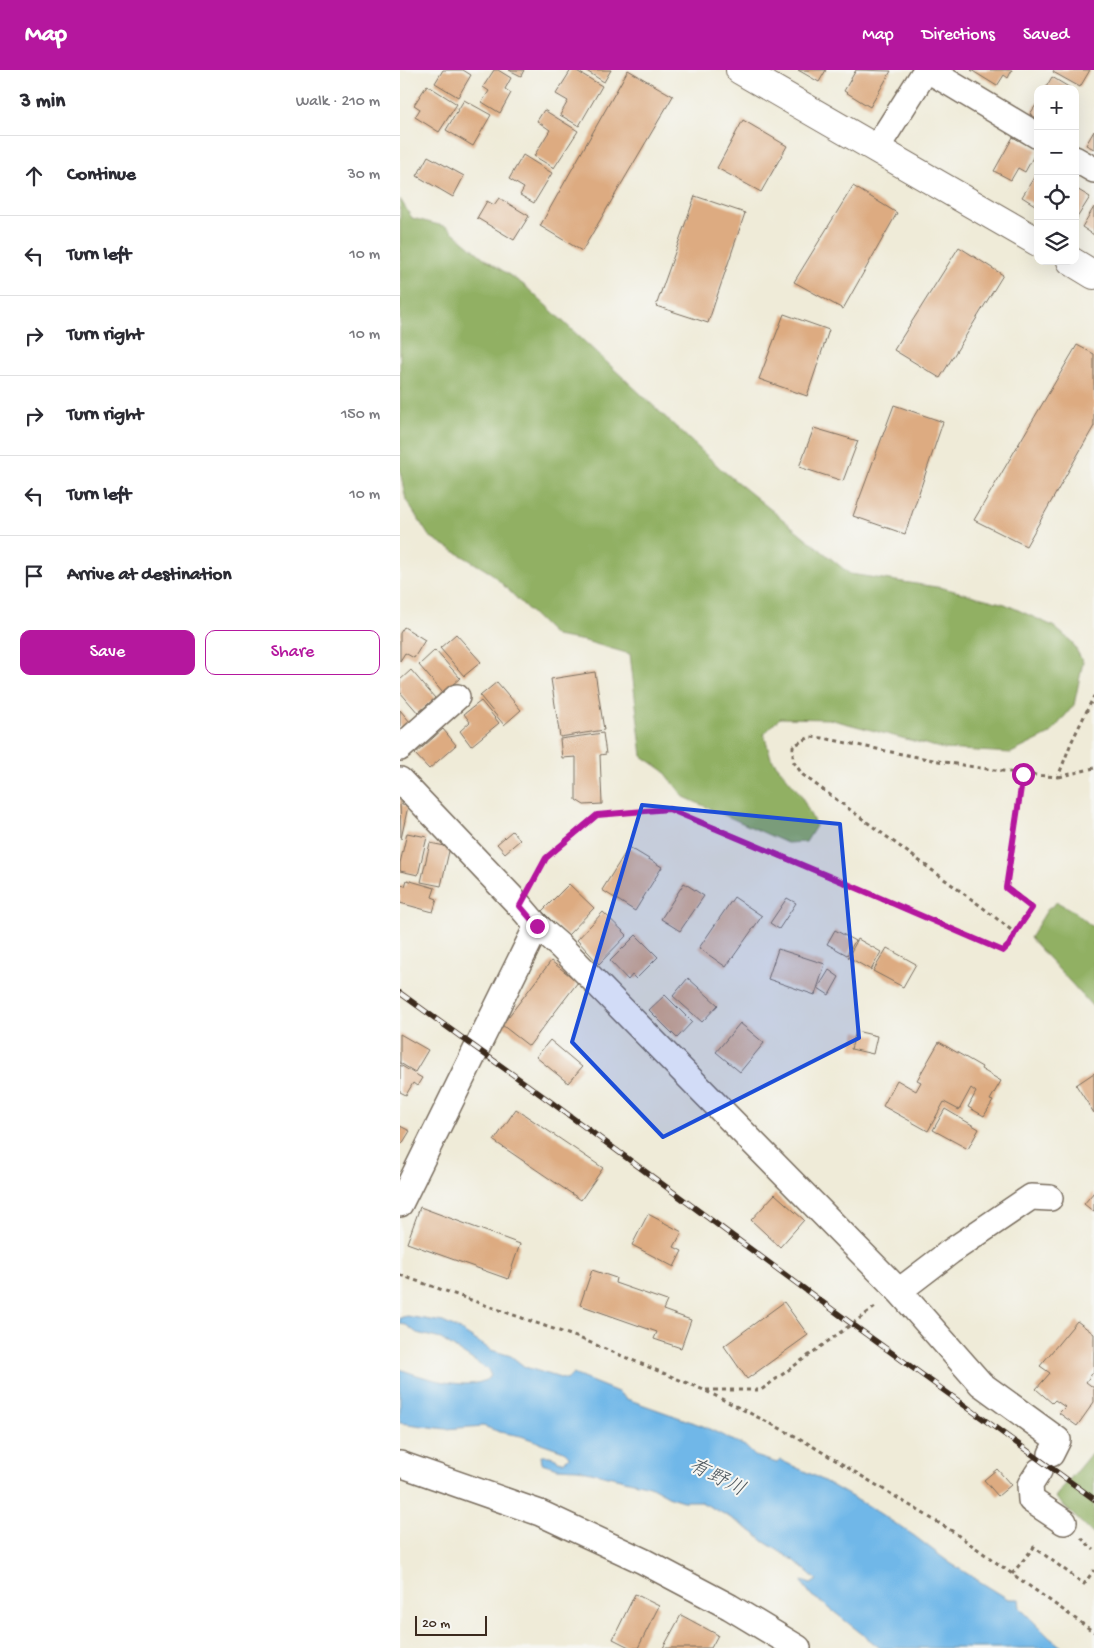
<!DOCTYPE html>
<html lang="en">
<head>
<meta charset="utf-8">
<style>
	body { margin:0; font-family:"Gochi Hand","Klee One",sans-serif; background:#f2f2f3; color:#2b2b33 }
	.controls { position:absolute; right:15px; top:15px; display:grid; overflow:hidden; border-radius:10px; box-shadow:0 5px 20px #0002 }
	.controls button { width:45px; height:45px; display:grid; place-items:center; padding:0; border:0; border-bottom:1px solid #e1e1e2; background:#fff; color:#2b2b33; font:25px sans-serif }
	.scale { position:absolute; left:15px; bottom:12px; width:72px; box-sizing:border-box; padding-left:5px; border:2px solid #3b2a1e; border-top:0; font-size:14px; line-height:18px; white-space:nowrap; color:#3b2a1e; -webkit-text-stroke:4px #f6f6f2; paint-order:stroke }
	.stop { position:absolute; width:15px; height:15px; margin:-11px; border:4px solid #b5179e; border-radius:50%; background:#fff }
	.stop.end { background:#b5179e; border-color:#fff; box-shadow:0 1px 5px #0008 }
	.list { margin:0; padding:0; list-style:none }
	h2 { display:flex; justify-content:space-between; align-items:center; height:65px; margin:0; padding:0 20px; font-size:21px }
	h2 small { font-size:16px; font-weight:400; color:#7c7c81 }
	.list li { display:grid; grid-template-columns:32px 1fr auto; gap:15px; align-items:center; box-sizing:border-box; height:80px; padding:0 20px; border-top:1px solid #e1e1e2 }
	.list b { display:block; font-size:19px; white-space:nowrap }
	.list em { font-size:16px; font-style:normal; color:#7c7c81 }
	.actions { display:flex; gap:10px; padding:15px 20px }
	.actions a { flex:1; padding:11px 0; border:1px solid #b5179e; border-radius:10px; text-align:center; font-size:18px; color:#b5179e }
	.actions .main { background:#b5179e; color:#fff }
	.icon { flex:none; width:28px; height:28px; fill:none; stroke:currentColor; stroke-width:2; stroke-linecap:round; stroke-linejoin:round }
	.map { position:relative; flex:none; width:694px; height:1578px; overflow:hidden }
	header { display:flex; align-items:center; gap:30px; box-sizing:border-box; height:70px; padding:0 25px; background:#b5179e; color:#fff }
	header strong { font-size:24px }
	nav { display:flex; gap:28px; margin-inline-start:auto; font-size:18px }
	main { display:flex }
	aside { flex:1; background:#fff }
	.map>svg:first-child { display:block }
</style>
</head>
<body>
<header>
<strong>Map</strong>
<nav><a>Map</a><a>Directions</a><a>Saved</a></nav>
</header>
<main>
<aside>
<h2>3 min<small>Walk · 210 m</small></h2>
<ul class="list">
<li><svg class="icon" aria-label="ahead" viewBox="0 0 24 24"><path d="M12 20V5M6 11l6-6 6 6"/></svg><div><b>Continue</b></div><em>30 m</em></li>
<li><svg class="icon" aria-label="left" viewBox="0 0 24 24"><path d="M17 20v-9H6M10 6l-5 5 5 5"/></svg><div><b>Turn left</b></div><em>10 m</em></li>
<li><svg class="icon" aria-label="right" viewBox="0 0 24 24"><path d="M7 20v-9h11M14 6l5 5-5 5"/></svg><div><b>Turn right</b></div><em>10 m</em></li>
<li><svg class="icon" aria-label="right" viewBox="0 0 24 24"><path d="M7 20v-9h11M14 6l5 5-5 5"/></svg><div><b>Turn right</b></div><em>150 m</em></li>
<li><svg class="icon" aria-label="left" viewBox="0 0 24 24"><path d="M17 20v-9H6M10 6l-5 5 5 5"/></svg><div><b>Turn left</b></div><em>10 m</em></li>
<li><svg class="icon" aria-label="arrive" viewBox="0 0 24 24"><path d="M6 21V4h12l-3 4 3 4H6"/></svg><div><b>Arrive at destination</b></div></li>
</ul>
<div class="actions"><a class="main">Save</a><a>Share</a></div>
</aside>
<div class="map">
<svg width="694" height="1578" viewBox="0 0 694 1578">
	<rect width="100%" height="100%" fill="#f6f6f2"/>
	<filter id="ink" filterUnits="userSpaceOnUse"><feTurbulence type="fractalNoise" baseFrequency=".02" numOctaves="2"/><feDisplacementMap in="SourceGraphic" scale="10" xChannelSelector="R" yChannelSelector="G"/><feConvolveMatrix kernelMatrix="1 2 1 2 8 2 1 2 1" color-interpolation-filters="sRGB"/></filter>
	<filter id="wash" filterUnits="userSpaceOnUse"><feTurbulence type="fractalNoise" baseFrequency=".0096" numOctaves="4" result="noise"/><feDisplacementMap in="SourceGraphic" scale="20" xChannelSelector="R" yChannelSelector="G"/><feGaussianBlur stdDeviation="1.12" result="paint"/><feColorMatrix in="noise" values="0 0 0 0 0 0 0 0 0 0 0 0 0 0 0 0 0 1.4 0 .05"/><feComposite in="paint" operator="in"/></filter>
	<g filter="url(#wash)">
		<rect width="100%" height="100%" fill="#efebd8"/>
		<g fill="#91b063" stroke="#666d40">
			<polygon points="0,129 12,148 47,157 84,188 124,215 321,399 450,504 543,518 605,534 653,556 672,572 683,592 674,635 650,664 611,683 544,679 429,649 380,648 364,664 371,688 401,725 416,756 406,772 387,773 284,727 264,701 242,686 230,584 185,571 155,566 91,503 29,466 6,430 0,401"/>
			<polygon points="657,832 675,842 694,858 694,938 630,868 647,840"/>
			<polygon points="694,1380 694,1465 655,1427"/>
		</g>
		<path fill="#70b7e8" stroke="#567083" d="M6,1246L43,1252L58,1259L91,1280L111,1286L125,1297L167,1310L173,1304L218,1322L227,1329L303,1356L345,1376L355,1386L377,1393L380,1390L417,1407L473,1439L513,1465L550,1493L608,1529H619L620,1538L650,1568L663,1578H480L424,1534L412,1526L402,1513V1511L411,1514L417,1510L395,1491L363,1471L353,1462L326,1445L299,1431H283L270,1427L250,1416L178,1399L157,1398L142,1393L141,1386H150L156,1388L158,1391L163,1392L170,1387L164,1381L121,1366L100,1362L83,1356L46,1359L0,1353V1299C20,1307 74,1324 91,1306L88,1300L41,1269L17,1263L6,1255L0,1254V1248Z"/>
		<g id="blocks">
			<g fill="#ddab81">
				<polygon points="43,0 63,0 71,5 58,27 35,13"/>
				<polygon points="94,0 98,0 111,8 105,19 111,23 100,43 82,32 89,21 83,17"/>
				<polygon points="109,0 124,0 121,6"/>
				<polygon points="171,0 175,0 202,16 179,56 160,45 168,31 156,24"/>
				<polygon points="185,0 211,0 204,12"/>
				<polygon points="228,0 273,26 182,181 140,156"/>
				<polygon points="398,0 426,0 419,12"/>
				<polygon points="456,0 491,1 470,37 444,21"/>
				<polygon points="571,0 612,0 608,8 604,5 597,16"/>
				<polygon points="654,0 690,0 680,17 653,2"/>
				<polygon points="652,7 672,19 645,19"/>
				<polygon points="27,15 57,34 39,62 15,47 20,39 14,35"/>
				<polygon points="64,30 91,45 73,76 46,60"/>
				<polygon points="638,32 638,49 630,44"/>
				<polygon points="144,40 178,61 154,98 134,86 150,60 137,51"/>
				<polygon points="343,50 387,76 361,122 317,98"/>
				<polygon points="694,61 694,79 686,75"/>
				<polygon points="613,67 637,80 625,102 618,98 611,110 594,101"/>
				<polygon points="123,85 152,103 134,133 120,125 124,118 109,109"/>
				<polygon points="28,86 64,106 53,127 17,106"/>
				<polygon points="638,101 638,137 622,127"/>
				<polygon points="453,116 497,143 443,239 394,212"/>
				<polygon points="675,118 690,127 675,151"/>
				<polygon points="295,126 345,143 308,253 256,236"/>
				<polygon points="99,128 129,146 114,170 77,148 87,131 94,135"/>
				<polygon points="694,137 694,165 682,157"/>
				<polygon points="559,177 603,205 540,308 494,280"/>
				<polygon points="384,244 429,260 407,326 359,309"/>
				<polygon points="677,275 694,284 694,356 626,476 574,450"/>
				<polygon points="494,335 543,352 505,464 453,446"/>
				<polygon points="414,358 458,371 443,411 399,397"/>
				<polygon points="4,557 25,570 14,588 5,583 0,591 0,563"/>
				<polygon points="56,564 81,592 64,606 40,578"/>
				<polygon points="35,580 60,608 43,623 19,595"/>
				<polygon points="11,600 35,628 18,643 0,622 0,610"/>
				<polygon points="195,602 204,660 160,667 151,609"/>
				<polygon points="97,612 121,640 104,655 80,626"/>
				<polygon points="81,631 99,653 71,676 60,661 70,652 64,644"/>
				<polygon points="0,640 10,652 0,661"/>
				<polygon points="43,659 56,675 29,699 15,684"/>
				<polygon points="203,663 206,684 200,685 202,734 184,735 176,730 176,687 162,688 160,669"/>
				<polygon points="0,729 3,730 2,735 8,736 1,769"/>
				<polygon points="112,761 120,770 105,783 97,774"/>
				<polygon points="7,763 27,767 18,805 0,801 0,793"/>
				<polygon points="30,773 50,777 41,816 21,812"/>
				<polygon points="229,777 262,797 235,841 202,820"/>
				<polygon points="7,810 35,818 32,827 37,829 33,842 0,833 0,815 5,816"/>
				<polygon points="284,813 304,826 280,861 261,849"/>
				<polygon points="169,814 194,838 167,866 142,841"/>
				<polygon points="334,827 362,846 326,897 299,878"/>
				<polygon points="387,828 396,833 379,859 370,853"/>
				<polygon points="203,842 227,865 199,894 177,870"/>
				<polygon points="435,860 455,871 447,885 427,874"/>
				<polygon points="236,865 258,887 236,909 232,905 228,910 210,891"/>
				<polygon points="458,869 481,882 471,900 448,887"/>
				<polygon points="487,878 516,894 503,917 473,901"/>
				<polygon points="378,879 425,894 415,925 368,909"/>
				<polygon points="151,891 178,912 129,976 102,955"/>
				<polygon points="429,900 439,907 429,925 418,918"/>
				<polygon points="288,908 318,935 302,952 273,926"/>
				<polygon points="265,925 292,952 277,968 249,940"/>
				<polygon points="340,953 364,973 340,1002 316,982"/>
				<polygon points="456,961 477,966 473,984 451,979"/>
				<polygon points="0,964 28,980 15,1002 0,993"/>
				<polygon points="150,970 182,997 168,1013 136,987"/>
				<polygon points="539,972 582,997 581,999 601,1011 590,1030 593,1031 584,1046 568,1037 576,1022 571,1018 559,1040 544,1032 528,1061 483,1036 497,1010 516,1021 521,1012 517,1010"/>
				<polygon points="0,995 22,1008 17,1016 13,1013 6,1025 0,1022"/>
				<polygon points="694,1003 694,1043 676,1015"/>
				<polygon points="116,1039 203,1098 181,1130 94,1071"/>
				<polygon points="545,1039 579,1059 568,1079 533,1060"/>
				<polygon points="0,1056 10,1061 2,1074 0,1073"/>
				<polygon points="694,1122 694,1142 684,1134"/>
				<polygon points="375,1124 404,1150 380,1177 351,1150"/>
				<polygon points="20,1137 120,1174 108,1209 7,1173"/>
				<polygon points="248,1144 282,1162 274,1177 282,1181 274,1197 232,1175"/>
				<polygon points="192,1200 216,1208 215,1213 267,1231 263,1240 291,1250 281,1278 254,1269 257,1262 180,1235"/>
				<polygon points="384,1232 408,1265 347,1309 324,1276"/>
				<polygon points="677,1251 694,1264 694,1301 686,1312 694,1318 694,1332 677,1356 659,1343 665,1337 655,1330 652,1333 636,1319 650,1303 640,1296"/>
				<polygon points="597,1399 611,1415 598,1426 584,1410"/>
				<polygon points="235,1524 259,1536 238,1578 231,1578 213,1569"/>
				<polygon points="281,1545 318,1565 311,1578 263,1578"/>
			</g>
		</g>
	</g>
	<g filter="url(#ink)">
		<use href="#blocks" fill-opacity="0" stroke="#7a6e5f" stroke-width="1"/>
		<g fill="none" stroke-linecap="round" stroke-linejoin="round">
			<defs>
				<g id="minor">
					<polyline points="528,0 638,66"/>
					<polyline points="476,79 526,0"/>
					<polyline points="675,89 694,100"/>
					<polyline points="0,678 57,627"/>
					<polyline points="0,710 120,836 137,856 160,876 499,1221 550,1182 631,1127 650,1128"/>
					<polyline points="0,1134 137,856"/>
					<polyline points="499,1221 581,1314 658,1370 651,1384"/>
					<polyline points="0,1394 140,1443 243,1491 330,1537 398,1578"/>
					<polyline points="639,1401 630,1415 631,1430 664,1452"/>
				</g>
				<g id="tertiary">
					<polyline points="340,0 638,172"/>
					<polyline points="671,191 694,205"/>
				</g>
			</defs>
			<use href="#minor" stroke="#7a6e5f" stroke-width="28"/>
			<use href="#tertiary" stroke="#7a6e5f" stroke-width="30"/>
			<g stroke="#7a6e5f" stroke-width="3" stroke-dasharray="4 4" stroke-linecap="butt">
				<polyline points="659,707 694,698"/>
				<path d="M131,815L146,788L197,745L269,739L471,824L603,881L609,875L615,863L582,837L403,705L393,691V676L410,667L423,668C501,684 579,701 658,707L671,673L694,626"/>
				<polyline points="615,863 632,837 606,817 623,704"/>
				<polyline points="0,1205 179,1268 304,1320 399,1368 552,1461 694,1562"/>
				<polyline points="306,1320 361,1320 478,1235"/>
				<polyline points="681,1468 694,1480"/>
				<polyline points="612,1504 634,1477 684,1514 694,1500"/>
			</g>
			<use href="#minor" stroke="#fff" stroke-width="25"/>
			<use href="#tertiary" stroke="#fff" stroke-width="28"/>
			<defs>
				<polyline id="rail" points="0,923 151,1032 452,1254 694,1429"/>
			</defs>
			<use href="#rail" stroke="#3b2a1e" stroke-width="5.5"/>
			<use href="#rail" stroke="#f6f6f2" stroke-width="4" stroke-dasharray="11" stroke-linecap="butt"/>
		</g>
	</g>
	<g fill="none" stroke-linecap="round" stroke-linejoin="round" filter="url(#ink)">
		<polyline stroke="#b5179e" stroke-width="6" points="137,856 120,836 146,788 197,745 269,739 471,824 603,881 609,875 615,863 632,838 606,818 623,704"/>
	</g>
	<path fill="#1d4ed8" fill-opacity="0.2" stroke="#1d4ed8" stroke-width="4" stroke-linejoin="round" d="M242,735L440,754L459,968L263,1067L172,972Z"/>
	<g text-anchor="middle" stroke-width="4" stroke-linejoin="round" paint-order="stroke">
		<g font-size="20" font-style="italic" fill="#4b545b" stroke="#f6f6f2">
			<text transform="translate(318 1406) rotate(27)" y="7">有野川</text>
		</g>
	</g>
</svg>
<div class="controls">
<button>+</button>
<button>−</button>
<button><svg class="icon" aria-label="locate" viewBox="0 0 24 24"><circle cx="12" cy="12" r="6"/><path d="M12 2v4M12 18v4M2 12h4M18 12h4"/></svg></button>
<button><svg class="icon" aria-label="layers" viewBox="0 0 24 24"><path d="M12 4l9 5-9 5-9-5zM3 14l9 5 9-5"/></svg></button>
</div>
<div class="scale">20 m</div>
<div class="stop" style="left:623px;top:704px"></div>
<div class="stop end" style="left:137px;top:856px"></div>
</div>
</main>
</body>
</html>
